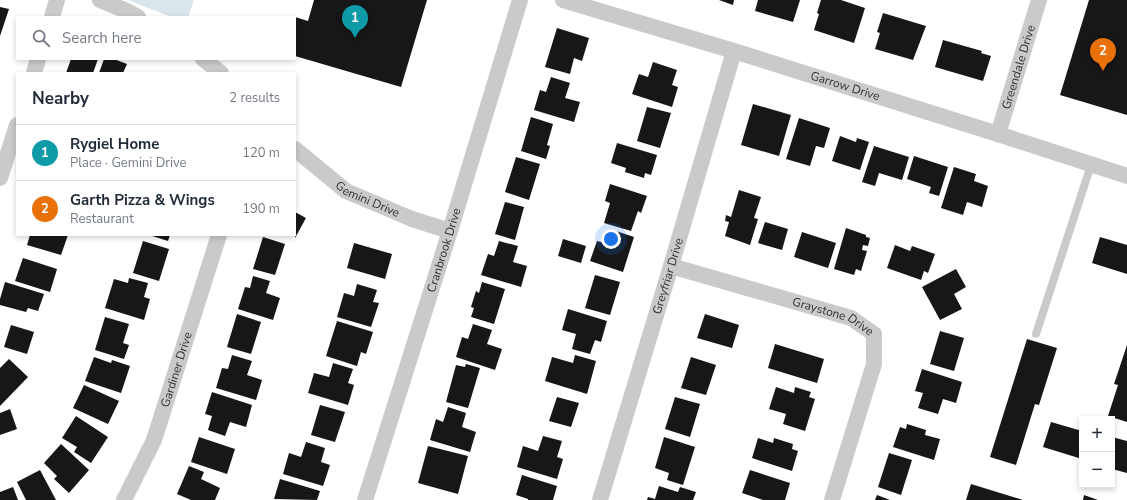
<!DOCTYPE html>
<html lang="en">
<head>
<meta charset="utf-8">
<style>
	body { margin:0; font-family:"Nunito Sans",sans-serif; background:#f6f6f7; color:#1f2937 }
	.controls { position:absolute; right:12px; bottom:12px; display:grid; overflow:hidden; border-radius:0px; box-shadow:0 2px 6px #0003 }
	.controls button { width:36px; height:36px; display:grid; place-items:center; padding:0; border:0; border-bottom:1px solid #e0e1e3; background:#fff; color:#1f2937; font:20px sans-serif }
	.you { position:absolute; left:611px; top:239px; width:14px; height:14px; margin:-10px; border:3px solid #fff; border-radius:50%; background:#1a73e8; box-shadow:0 0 0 6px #1a73e833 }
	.badge { display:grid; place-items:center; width:26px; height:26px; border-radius:50%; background:#368330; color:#fff; font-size:13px; font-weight:700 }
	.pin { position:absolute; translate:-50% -33px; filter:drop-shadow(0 1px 2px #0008) }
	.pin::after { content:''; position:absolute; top:21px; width:14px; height:12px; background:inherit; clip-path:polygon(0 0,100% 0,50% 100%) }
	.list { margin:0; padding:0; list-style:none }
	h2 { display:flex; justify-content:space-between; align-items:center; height:52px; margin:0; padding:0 16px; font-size:17px }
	h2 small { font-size:13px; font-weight:400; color:#747a83 }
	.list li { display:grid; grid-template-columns:26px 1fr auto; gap:12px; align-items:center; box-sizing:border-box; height:56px; padding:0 16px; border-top:1px solid #e0e1e3 }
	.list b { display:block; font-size:15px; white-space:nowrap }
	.list p { margin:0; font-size:13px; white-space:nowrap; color:#747a83 }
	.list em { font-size:13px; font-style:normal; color:#747a83 }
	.icon { flex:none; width:22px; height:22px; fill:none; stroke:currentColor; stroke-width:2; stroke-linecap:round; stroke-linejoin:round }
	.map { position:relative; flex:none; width:1127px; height:500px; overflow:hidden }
	.search { position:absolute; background:#fff; box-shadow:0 2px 6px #0003; left:16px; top:16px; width:280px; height:44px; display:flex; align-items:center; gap:10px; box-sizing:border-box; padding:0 14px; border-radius:0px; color:#747a83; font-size:15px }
	.panel { position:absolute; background:#fff; box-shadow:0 2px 6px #0003; left:16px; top:72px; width:280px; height:164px; border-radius:0px }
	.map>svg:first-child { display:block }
</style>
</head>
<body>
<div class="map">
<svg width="1127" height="500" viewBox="0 0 1127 500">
	<rect width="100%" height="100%" fill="#fff"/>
	<polygon fill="#dae6eb" points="128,0 194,0 188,17 171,17"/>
	<g fill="#171717">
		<polygon points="314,0 427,0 401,87 295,56 295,17 308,21"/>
		<polygon points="719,0 734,0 733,5"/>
		<polygon points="758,0 800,0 793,22 755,11"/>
		<polygon points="821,0 841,0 865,8 854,43 814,30 819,14 817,13"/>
		<polygon points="1089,0 1127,0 1127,115 1060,95"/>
		<polygon points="0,7 9,9 0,36"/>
		<polygon points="883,13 926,26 913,60 875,49 880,33 877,32"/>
		<polygon points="557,28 589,38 582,61 574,58 570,74 545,67"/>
		<polygon points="943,40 982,51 981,53 991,56 983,81 935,67"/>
		<polygon points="71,59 75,60 98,59 93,73 66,73"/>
		<polygon points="104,59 114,59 127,64 123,73 99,73"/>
		<polygon points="653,62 677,70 672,85 678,87 672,107 632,94 639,74 648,77"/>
		<polygon points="551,77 570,83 565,98 580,102 574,122 534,110 540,90 546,92"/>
		<polygon points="753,104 791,115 779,156 741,145"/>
		<polygon points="647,107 671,113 660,148 637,141"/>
		<polygon points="531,117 553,124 547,145 550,146 546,159 521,151"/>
		<polygon points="799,118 830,128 824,148 816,146 810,166 786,159"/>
		<polygon points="840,136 856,142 857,138 869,142 860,170 832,161"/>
		<polygon points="617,143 657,155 651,175 645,173 644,178 625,172 626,168 611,163"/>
		<polygon points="874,146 909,157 902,180 879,173 875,186 862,182"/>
		<polygon points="914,156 948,167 939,196 929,193 931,187 907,179"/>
		<polygon points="516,157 540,164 529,200 505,192"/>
		<polygon points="954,167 976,174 974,181 988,186 982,207 967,202 963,215 941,208"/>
		<polygon points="610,184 647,196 641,213 638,211 631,231 604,223 610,203 605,201"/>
		<polygon points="739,190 761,197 754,218 758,219 750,245 725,236 729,222 725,221 726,215 731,217"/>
		<polygon points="505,202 524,207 515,240 495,234"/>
		<polygon points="295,212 306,218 295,238"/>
		<polygon points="765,222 788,229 782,250 758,243"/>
		<polygon points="846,228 866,235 866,237 870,238 868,246 863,245 862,250 867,251 861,271 856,269 854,275 834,269"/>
		<polygon points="610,229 634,237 623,272 590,261 597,241 605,243"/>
		<polygon points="802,232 836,243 828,268 794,257"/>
		<polygon points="30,235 68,235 61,255 27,245"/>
		<polygon points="149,235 170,235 168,241"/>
		<polygon points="263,237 285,244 275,275 253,269"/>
		<polygon points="1100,237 1127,245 1127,274 1092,263"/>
		<polygon points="563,239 586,246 581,263 558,256"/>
		<polygon points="143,241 169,249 159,281 133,273"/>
		<polygon points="499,241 518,246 513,262 527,266 521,287 481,275 488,254 494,256"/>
		<polygon points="354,243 392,254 385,279 347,268"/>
		<polygon points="895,245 910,251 912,246 935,254 928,273 924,271 921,280 887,268"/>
		<polygon points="23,258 57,269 50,292 15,281"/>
		<polygon points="956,269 966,287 954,294 962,309 940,320 922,287"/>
		<polygon points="595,275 620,282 610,315 585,308"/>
		<polygon points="253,276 270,281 266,293 280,298 273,320 238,309 245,287 250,288"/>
		<polygon points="129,278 148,283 144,297 150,299 144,320 105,308 114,279 128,283"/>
		<polygon points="5,282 44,294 38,311 28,308 26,312 0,305 0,299"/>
		<polygon points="482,282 505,289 494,324 471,317 474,308 471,307 476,291 479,293"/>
		<polygon points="357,284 377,290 373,302 379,303 371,327 337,317 344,293 354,296"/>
		<polygon points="568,309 607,321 601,342 595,340 590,354 572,349 576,334 562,330"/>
		<polygon points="237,314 261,322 251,354 227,347"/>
		<polygon points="705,314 739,325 732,348 697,338"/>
		<polygon points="105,317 129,324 123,343 129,345 124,359 95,350"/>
		<polygon points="337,321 373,332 366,354 361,352 357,366 326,356"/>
		<polygon points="473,324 492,330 487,344 502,349 495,370 456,357 462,337 468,339"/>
		<polygon points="11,325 34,332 27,354 4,347"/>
		<polygon points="940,331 964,338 954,371 930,364"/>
		<polygon points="1027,339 1057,348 1039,405 1035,404 1016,465 990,457"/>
		<polygon points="775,344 824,359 817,383 768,368"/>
		<polygon points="1127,345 1127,422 1108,416 1118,385 1114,384"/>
		<polygon points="232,355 252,361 247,375 262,380 256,400 216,388 222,368 228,369"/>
		<polygon points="575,355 596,361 587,394 545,381 552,357 573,363"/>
		<polygon points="94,357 111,363 112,360 130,366 121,393 85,381"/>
		<polygon points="691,357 716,365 706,395 681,388"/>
		<polygon points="9,359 28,377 0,406 0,368"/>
		<polygon points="333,363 353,369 348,383 354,385 348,405 308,393 314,373 329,377"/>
		<polygon points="466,364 480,368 468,408 446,402 456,365 465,367"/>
		<polygon points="922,369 962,382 956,403 943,399 938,414 918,408 923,393 915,391"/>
		<polygon points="84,385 119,401 108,424 73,408"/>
		<polygon points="776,387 794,393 795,387 811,392 809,397 815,399 805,431 783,424 786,414 769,409"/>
		<polygon points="212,392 252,405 246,427 230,422 225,436 208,430 212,416 205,414"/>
		<polygon points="557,397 579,403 571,427 549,421"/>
		<polygon points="675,397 700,404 690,437 665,429"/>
		<polygon points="320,405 345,412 335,442 311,435"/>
		<polygon points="448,407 466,413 462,427 476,432 470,452 430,440 436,419 443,422"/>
		<polygon points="10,409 17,429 0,435 0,413"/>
		<polygon points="76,416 108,437 91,463 74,452 77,447 62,438"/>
		<polygon points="1051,422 1082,431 1082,459 1043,447"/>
		<polygon points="907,424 926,430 925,435 940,439 934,460 893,447 900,427 906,429"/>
		<polygon points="543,436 562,441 557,457 563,459 557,479 517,467 523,446 538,451"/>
		<polygon points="199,437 235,449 227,474 191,462"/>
		<polygon points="664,437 695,447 683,485 667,480 669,473 655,468"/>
		<polygon points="1112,437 1127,441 1127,473 1112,469"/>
		<polygon points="758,438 773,443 774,438 793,444 792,449 798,451 792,471 752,458"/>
		<polygon points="306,442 325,448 321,462 330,465 323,486 283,474 289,453 301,457"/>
		<polygon points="61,444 89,470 69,493 54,479 57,476 44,463"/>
		<polygon points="428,446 468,456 458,494 418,483"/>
		<polygon points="889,453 912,460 901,495 878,487"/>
		<polygon points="189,466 204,472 201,479 220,488 215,500 191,500 177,494"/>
		<polygon points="40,470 56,500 26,500 17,482"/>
		<polygon points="750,470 790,483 785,500 763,500 742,493"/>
		<polygon points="522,475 557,486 553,500 528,500 528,499 516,495"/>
		<polygon points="280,479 320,491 317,500 274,499"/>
		<polygon points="971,484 1023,500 966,500"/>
		<polygon points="659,486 678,492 680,487 696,492 693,500 647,500 648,497 655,499"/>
		<polygon points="13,487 18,500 0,500 0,492"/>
		<polygon points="877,495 890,500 875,500"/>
		<polygon points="1084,495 1098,500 1083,500"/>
	</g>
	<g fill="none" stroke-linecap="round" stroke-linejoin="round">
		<polyline stroke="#cacaca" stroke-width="8" points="1036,334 1091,165"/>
		<g stroke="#cacaca" stroke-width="16">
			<polyline points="100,0 127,11 138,17"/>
			<path id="s1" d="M563,0L734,51L998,134L1127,176"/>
			<polyline points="52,17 57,0"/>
			<polyline points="203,59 221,73"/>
			<polyline points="34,73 38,59"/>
			<path id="s2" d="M998,134L1039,0"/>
			<path id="s3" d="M295,149L346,191L412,219L450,231"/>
			<polyline points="0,178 17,125"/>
			<path id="s4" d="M671,266L851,318L874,334V364L832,500"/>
			<path id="s5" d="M124,500L154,440L219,235"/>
			<path id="s6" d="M365,500L450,231L520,0"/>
			<path id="s7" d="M600,500L671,266L734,51"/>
		</g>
	</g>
	<g text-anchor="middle" stroke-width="4" stroke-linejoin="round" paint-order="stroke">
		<g font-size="12" fill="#303030" stroke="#fff">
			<text dy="4" stroke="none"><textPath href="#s2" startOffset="70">Greendale Drive</textPath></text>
			<text dy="4" stroke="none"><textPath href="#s1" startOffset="295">Garrow Drive</textPath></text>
			<text dy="4" stroke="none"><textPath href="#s3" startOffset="89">Gemini Drive</textPath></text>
			<text dy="4" stroke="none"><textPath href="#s6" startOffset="262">Cranbrook Drive</textPath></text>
			<text dy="4" stroke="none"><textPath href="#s7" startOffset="234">Greyfriar Drive</textPath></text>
			<text dy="4" stroke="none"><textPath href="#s4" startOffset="170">Graystone Drive</textPath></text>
			<text dy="4" stroke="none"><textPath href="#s5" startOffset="141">Gardiner Drive</textPath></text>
		</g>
	</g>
</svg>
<div class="controls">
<button>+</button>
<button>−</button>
</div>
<div class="you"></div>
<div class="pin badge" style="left:355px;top:38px;background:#0f9aa8">1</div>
<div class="pin badge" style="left:1103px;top:71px;background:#e8710a">2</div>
<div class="search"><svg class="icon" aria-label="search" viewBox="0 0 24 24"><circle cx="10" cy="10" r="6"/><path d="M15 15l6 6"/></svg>Search here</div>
<section class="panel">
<h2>Nearby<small>2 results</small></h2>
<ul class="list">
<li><span class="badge" style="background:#0f9aa8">1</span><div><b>Rygiel Home</b><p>Place · Gemini Drive</p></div><em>120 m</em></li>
<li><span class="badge" style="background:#e8710a">2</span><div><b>Garth Pizza &amp; Wings</b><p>Restaurant</p></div><em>190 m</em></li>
</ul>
</section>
</div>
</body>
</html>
